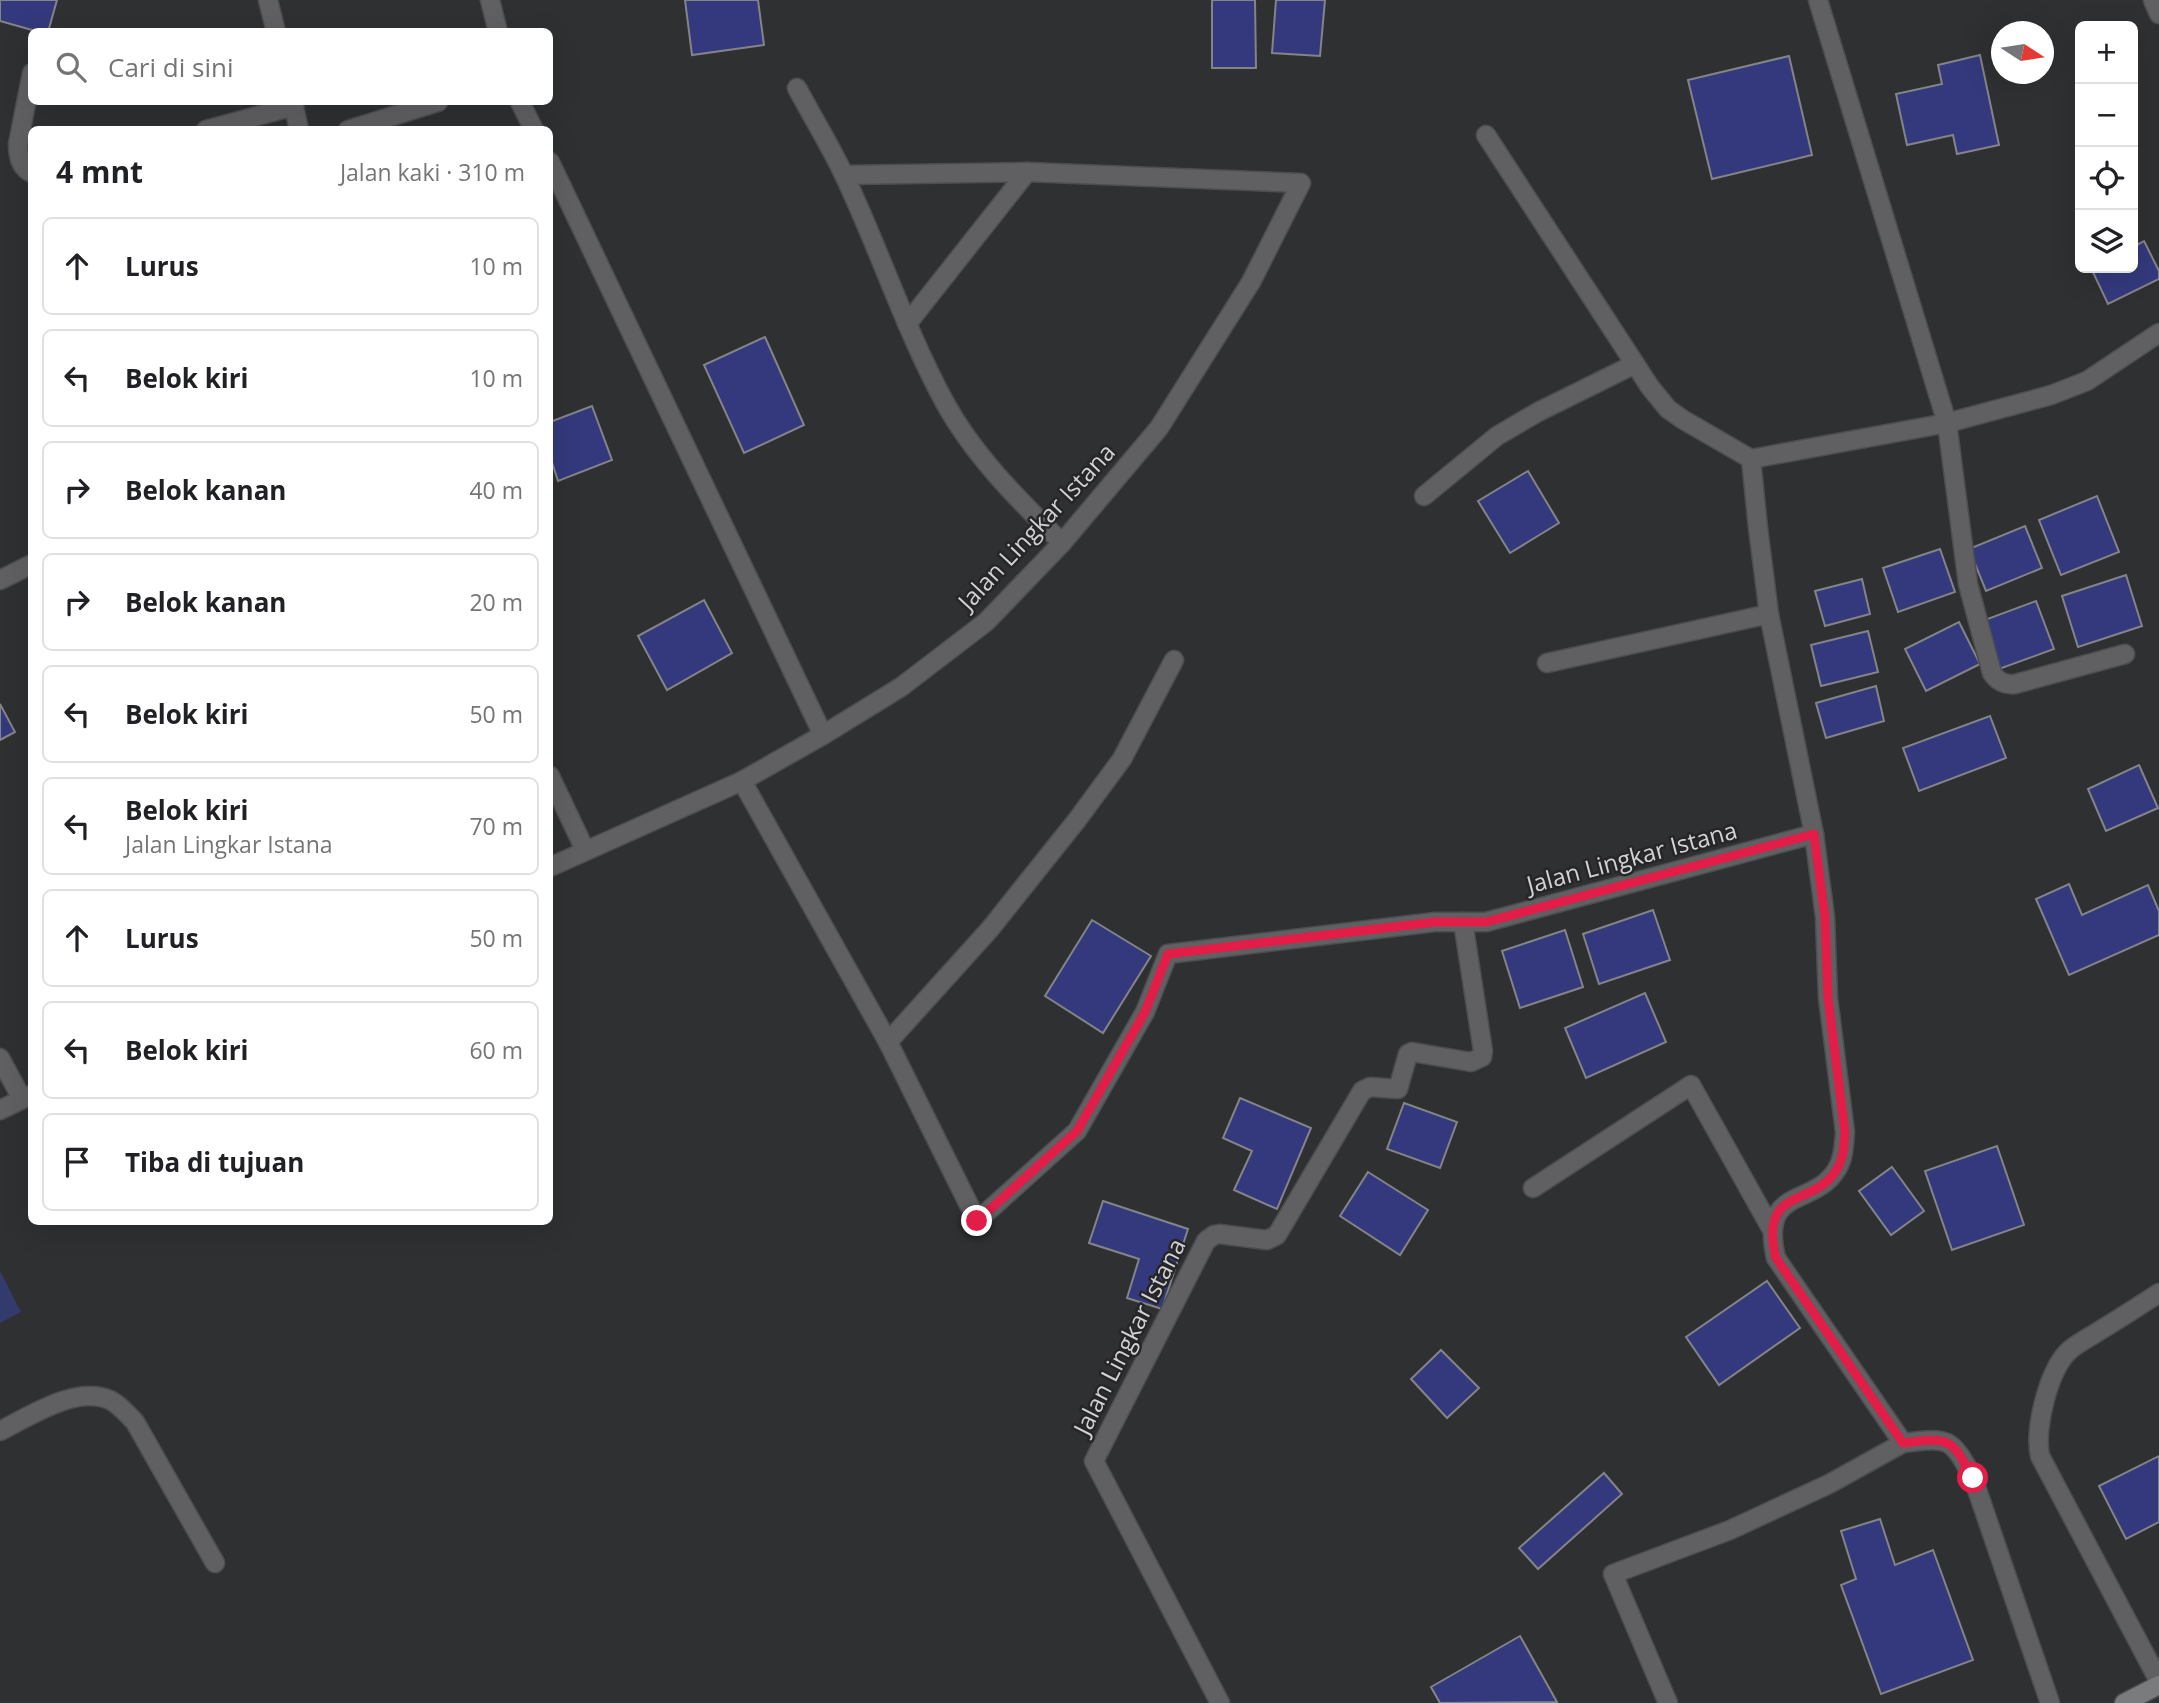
<!DOCTYPE html>
<html lang="id">
<head>
<meta charset="utf-8">
<style>
	body { margin:0; font-family:"Open Sans",sans-serif; background:#f6f6f6; color:#202124 }
	.controls { position:absolute; right:21px; top:21px; display:grid; overflow:hidden; border-radius:10px; box-shadow:0 7px 28px #0002 }
	.controls button { width:63px; height:63px; display:grid; place-items:center; padding:0; border:0; border-bottom:2px solid #e0e0e0; background:#fff; color:#202124; font:35px sans-serif }
	.compass { position:absolute; left:1991px; top:21px; width:63px; height:63px; border-radius:50%; background:#fff; box-shadow:0 7px 28px #0002; rotate:102deg }
	.stop { position:absolute; width:21px; height:21px; margin:-16px; border:5px solid #e11d48; border-radius:50%; background:#fff }
	.stop.end { background:#e11d48; border-color:#fff; box-shadow:0 2px 7px #0008 }
	.list { margin:0; padding:0; list-style:none }
	h2 { display:flex; justify-content:space-between; align-items:center; height:91px; margin:0; padding:0 28px; font-size:30px }
	h2 small { font-size:23px; font-weight:400; color:#757577 }
	.list li { display:grid; grid-template-columns:46px 1fr auto; gap:21px; align-items:center; box-sizing:border-box; height:98px; margin:0 14px 14px; padding:0 14px; border:2px solid #e0e0e0; border-radius:10px }
	.list b { display:block; font-size:26px; white-space:nowrap }
	.list p { margin:0; font-size:23px; white-space:nowrap; color:#757577 }
	.list em { font-size:23px; font-style:normal; color:#757577 }
	.icon { flex:none; width:38px; height:38px; fill:none; stroke:currentColor; stroke-width:2; stroke-linecap:round; stroke-linejoin:round }
	.map { position:relative; flex:none; width:2159px; height:1703px; overflow:hidden }
	.search { position:absolute; background:#fff; box-shadow:0 7px 28px #0002; left:28px; top:28px; width:525px; height:77px; display:flex; align-items:center; gap:18px; box-sizing:border-box; padding:0 24px; border-radius:10px; color:#757577; font-size:26px }
	.panel { position:absolute; background:#fff; box-shadow:0 7px 28px #0002; left:28px; top:126px; width:525px; height:1099px; border-radius:10px }
	.map>svg:first-child { display:block }
</style>
</head>
<body>
<div class="map">
<svg width="2159" height="1703" viewBox="0 0 2159 1703">
	<rect width="100%" height="100%" fill="#2f3032"/>
	<polygon fill="#333a6e" points="0,1271 21,1312 0,1323"/>
	<g fill="#33397c" stroke="#838487" stroke-width="2">
		<polygon points="0,0 57,0 48,32 39,32 0,21"/>
		<polygon points="685,0 758,0 764,45 692,55"/>
		<polygon points="1212,0 1255,0 1256,68 1212,68"/>
		<polygon points="1276,0 1325,0 1320,56 1272,53"/>
		<polygon points="1980,55 1999,145 1957,154 1953,135 1907,145 1896,94 1942,84 1938,65"/>
		<polygon points="1789,56 1812,155 1712,179 1688,80"/>
		<polygon points="2144,241 2159,271 2159,279 2108,304 2091,268 2133,268 2133,247"/>
		<polygon points="765,337 804,425 744,453 704,365"/>
		<polygon points="592,406 612,460 558,481 550,456 550,422"/>
		<polygon points="1528,471 1559,523 1510,553 1478,501"/>
		<polygon points="2097,496 2119,552 2061,575 2039,520"/>
		<polygon points="2025,526 2042,568 1986,591 1969,549"/>
		<polygon points="1940,549 1955,592 1898,612 1883,568"/>
		<polygon points="2126,575 2142,626 2078,647 2062,596"/>
		<polygon points="1862,579 1870,614 1825,626 1815,591"/>
		<polygon points="704,600 732,653 667,690 638,636"/>
		<polygon points="2036,601 2054,649 1999,669 1982,621"/>
		<polygon points="1959,622 1980,664 1926,691 1905,649"/>
		<polygon points="1868,631 1878,672 1821,686 1811,645"/>
		<polygon points="1876,686 1884,721 1826,738 1816,703"/>
		<polygon points="0,704 15,732 0,740"/>
		<polygon points="1990,716 2006,758 1919,791 1903,748"/>
		<polygon points="2139,765 2158,808 2106,831 2088,789"/>
		<polygon points="2069,884 2082,915 2148,885 2159,911 2159,935 2069,975 2036,899"/>
		<polygon points="1653,910 1670,960 1599,984 1583,934"/>
		<polygon points="1092,920 1151,956 1103,1033 1045,996"/>
		<polygon points="1565,930 1583,987 1520,1008 1502,951"/>
		<polygon points="1645,993 1666,1042 1586,1078 1565,1028"/>
		<polygon points="1240,1098 1311,1128 1277,1209 1234,1190 1252,1151 1223,1138"/>
		<polygon points="1404,1103 1457,1122 1440,1168 1387,1149"/>
		<polygon points="1997,1146 2024,1225 1952,1250 1925,1171"/>
		<polygon points="1892,1167 1924,1211 1891,1235 1859,1191"/>
		<polygon points="1368,1172 1428,1210 1400,1255 1340,1216"/>
		<polygon points="1103,1201 1188,1229 1162,1309 1127,1298 1139,1259 1089,1243"/>
		<polygon points="1767,1281 1800,1328 1719,1385 1686,1337"/>
		<polygon points="1441,1350 1479,1388 1447,1418 1411,1379"/>
		<polygon points="2159,1456 2159,1522 2126,1539 2099,1486"/>
		<polygon points="1604,1473 1622,1494 1538,1569 1519,1548"/>
		<polygon points="1880,1519 1895,1565 1933,1550 1973,1660 1881,1694 1841,1585 1856,1579 1841,1531"/>
		<polygon points="1520,1636 1557,1702 1440,1703 1431,1687"/>
	</g>
	<g fill="none" stroke-linecap="round" stroke-linejoin="round">
		<defs>
			<g id="lane">
				<path d="M2159,1293C2139,1306 2119,1319 2099,1331C2090,1337 2080,1342 2071,1349C2049,1367 2034,1428 2040,1456L2159,1681"/>
				<path d="M0,1431C30,1416 76,1385 110,1400C120,1405 127,1414 135,1422L215,1563"/>
			</g>
			<g id="street">
				<polyline points="268,0 276,32"/>
				<polyline points="490,0 498,32"/>
				<path d="M1818,0L1947,423L1968,584L1992,673C1998,682 2005,685 2015,684L2125,654"/>
				<polyline points="2153,0 2159,14"/>
				<path d="M32,73L18,144C18,155 20,168 32,173"/>
				<path d="M797,88C813,118 831,147 845,177C880,251 905,329 944,401C973,455 1019,500 1062,543"/>
				<polyline points="293,102 299,130"/>
				<polyline points="520,102 534,130"/>
				<polyline points="206,130 294,106"/>
				<polyline points="348,130 438,102"/>
				<polyline points="1486,135 1650,387 1668,409 1682,419 1751,459"/>
				<polyline points="550,162 823,735"/>
				<polyline points="907,324 1027,172"/>
				<polyline points="1424,496 1497,436 1538,412 1635,364"/>
				<polyline points="0,580 32,564"/>
				<polyline points="1547,663 1769,614"/>
				<polyline points="550,776 585,850"/>
				<polyline points="742,781 888,1042 977,1221 1077,1131 1145,1012 1168,954 1435,922 1486,922 1814,834"/>
				<polyline points="550,867 742,781 823,735 901,687 986,622 1062,543 1159,428 1251,282 1301,183 1027,172 845,175"/>
				<polyline points="888,1042 990,929 1077,820 1122,759 1174,660"/>
				<polyline points="0,1058 22,1099"/>
				<polyline points="0,1110 31,1095"/>
				<polyline points="1533,1188 1691,1085 1772,1230"/>
				<polyline points="1220,1703 1094,1461 1206,1241 1214,1235 1219,1234 1267,1240 1277,1235 1362,1091 1370,1087 1398,1089 1408,1054 1412,1052 1471,1062 1482,1057 1483,1051 1463,922"/>
				<polyline points="1668,1703 1613,1574 1730,1530 1829,1484 1903,1443"/>
				<path d="M2050,1703L1973,1478C1951,1437 1949,1437 1903,1443L1776,1258C1759,1185 1814,1208 1837,1169C1844,1158 1844,1144 1845,1132L1828,998L1825,917L1814,834L1769,614L1758,528L1751,459L1947,423L2051,395L2087,381L2159,333"/>
			</g>
			<polyline id="secondary" points="2124,1703 2159,1685"/>
		</defs>
		<use href="#lane" stroke="#4c4d4f" stroke-width="21"/>
		<use href="#street" stroke="#4c4d4f" stroke-width="21"/>
		<use href="#secondary" stroke="#4c4d4f" stroke-width="21"/>
		<use href="#lane" stroke="#606062" stroke-width="18"/>
		<use href="#street" stroke="#606062" stroke-width="18"/>
		<use href="#secondary" stroke="#7a7b7d" stroke-width="18"/>
	</g>
	<g fill="none" stroke-linecap="round" stroke-linejoin="round">
		<path stroke="#e11d48" stroke-width="9" d="M977,1221L1077,1131L1145,1012L1168,954L1435,922H1486L1814,834L1825,917L1828,998L1845,1132C1844,1144 1844,1158 1837,1169C1815,1208 1758,1185 1776,1258L1903,1443C1949,1437 1951,1437 1973,1478"/>
	</g>
	<g text-anchor="middle" stroke-width="5" stroke-linejoin="round" paint-order="stroke">
		<g font-size="24" fill="#d2d2d4" stroke="#262629">
			<text transform="translate(1037 527) rotate(-47)" y="8">Jalan Lingkar Istana</text>
			<text transform="translate(1632 858) rotate(-15)" y="8">Jalan Lingkar Istana</text>
			<text transform="translate(1130 1337) rotate(-63)" y="8">Jalan Lingkar Istana</text>
		</g>
	</g>
</svg>
<div class="controls">
<button>+</button>
<button>−</button>
<button><svg class="icon" aria-label="locate" viewBox="0 0 24 24"><circle cx="12" cy="12" r="6"/><path d="M12 2v4M12 18v4M2 12h4M18 12h4"/></svg></button>
<button><svg class="icon" aria-label="layers" viewBox="0 0 24 24"><path d="M12 4l9 5-9 5-9-5zM3 14l9 5 9-5"/></svg></button>
</div>
<svg class="compass" viewBox="-18 -18 36 36"><path d="M0-13l5 13h-10z" fill="#e53935"/><path d="M0 13l5-13h-10z" fill="#757577"/></svg>
<div class="stop" style="left:1973px;top:1478px"></div>
<div class="stop end" style="left:977px;top:1221px"></div>
<div class="search"><svg class="icon" aria-label="search" viewBox="0 0 24 24"><circle cx="10" cy="10" r="6"/><path d="M15 15l6 6"/></svg>Cari di sini</div>
<section class="panel">
<h2>4 mnt<small>Jalan kaki · 310 m</small></h2>
<ul class="list">
<li><svg class="icon" aria-label="ahead" viewBox="0 0 24 24"><path d="M12 20V5M6 11l6-6 6 6"/></svg><div><b>Lurus</b></div><em>10 m</em></li>
<li><svg class="icon" aria-label="left" viewBox="0 0 24 24"><path d="M17 20v-9H6M10 6l-5 5 5 5"/></svg><div><b>Belok kiri</b></div><em>10 m</em></li>
<li><svg class="icon" aria-label="right" viewBox="0 0 24 24"><path d="M7 20v-9h11M14 6l5 5-5 5"/></svg><div><b>Belok kanan</b></div><em>40 m</em></li>
<li><svg class="icon" aria-label="right" viewBox="0 0 24 24"><path d="M7 20v-9h11M14 6l5 5-5 5"/></svg><div><b>Belok kanan</b></div><em>20 m</em></li>
<li><svg class="icon" aria-label="left" viewBox="0 0 24 24"><path d="M17 20v-9H6M10 6l-5 5 5 5"/></svg><div><b>Belok kiri</b></div><em>50 m</em></li>
<li><svg class="icon" aria-label="left" viewBox="0 0 24 24"><path d="M17 20v-9H6M10 6l-5 5 5 5"/></svg><div><b>Belok kiri</b><p>Jalan Lingkar Istana</p></div><em>70 m</em></li>
<li><svg class="icon" aria-label="ahead" viewBox="0 0 24 24"><path d="M12 20V5M6 11l6-6 6 6"/></svg><div><b>Lurus</b></div><em>50 m</em></li>
<li><svg class="icon" aria-label="left" viewBox="0 0 24 24"><path d="M17 20v-9H6M10 6l-5 5 5 5"/></svg><div><b>Belok kiri</b></div><em>60 m</em></li>
<li><svg class="icon" aria-label="arrive" viewBox="0 0 24 24"><path d="M6 21V4h12l-3 4 3 4H6"/></svg><div><b>Tiba di tujuan</b></div></li>
</ul>
</section>
</div>
</body>
</html>
